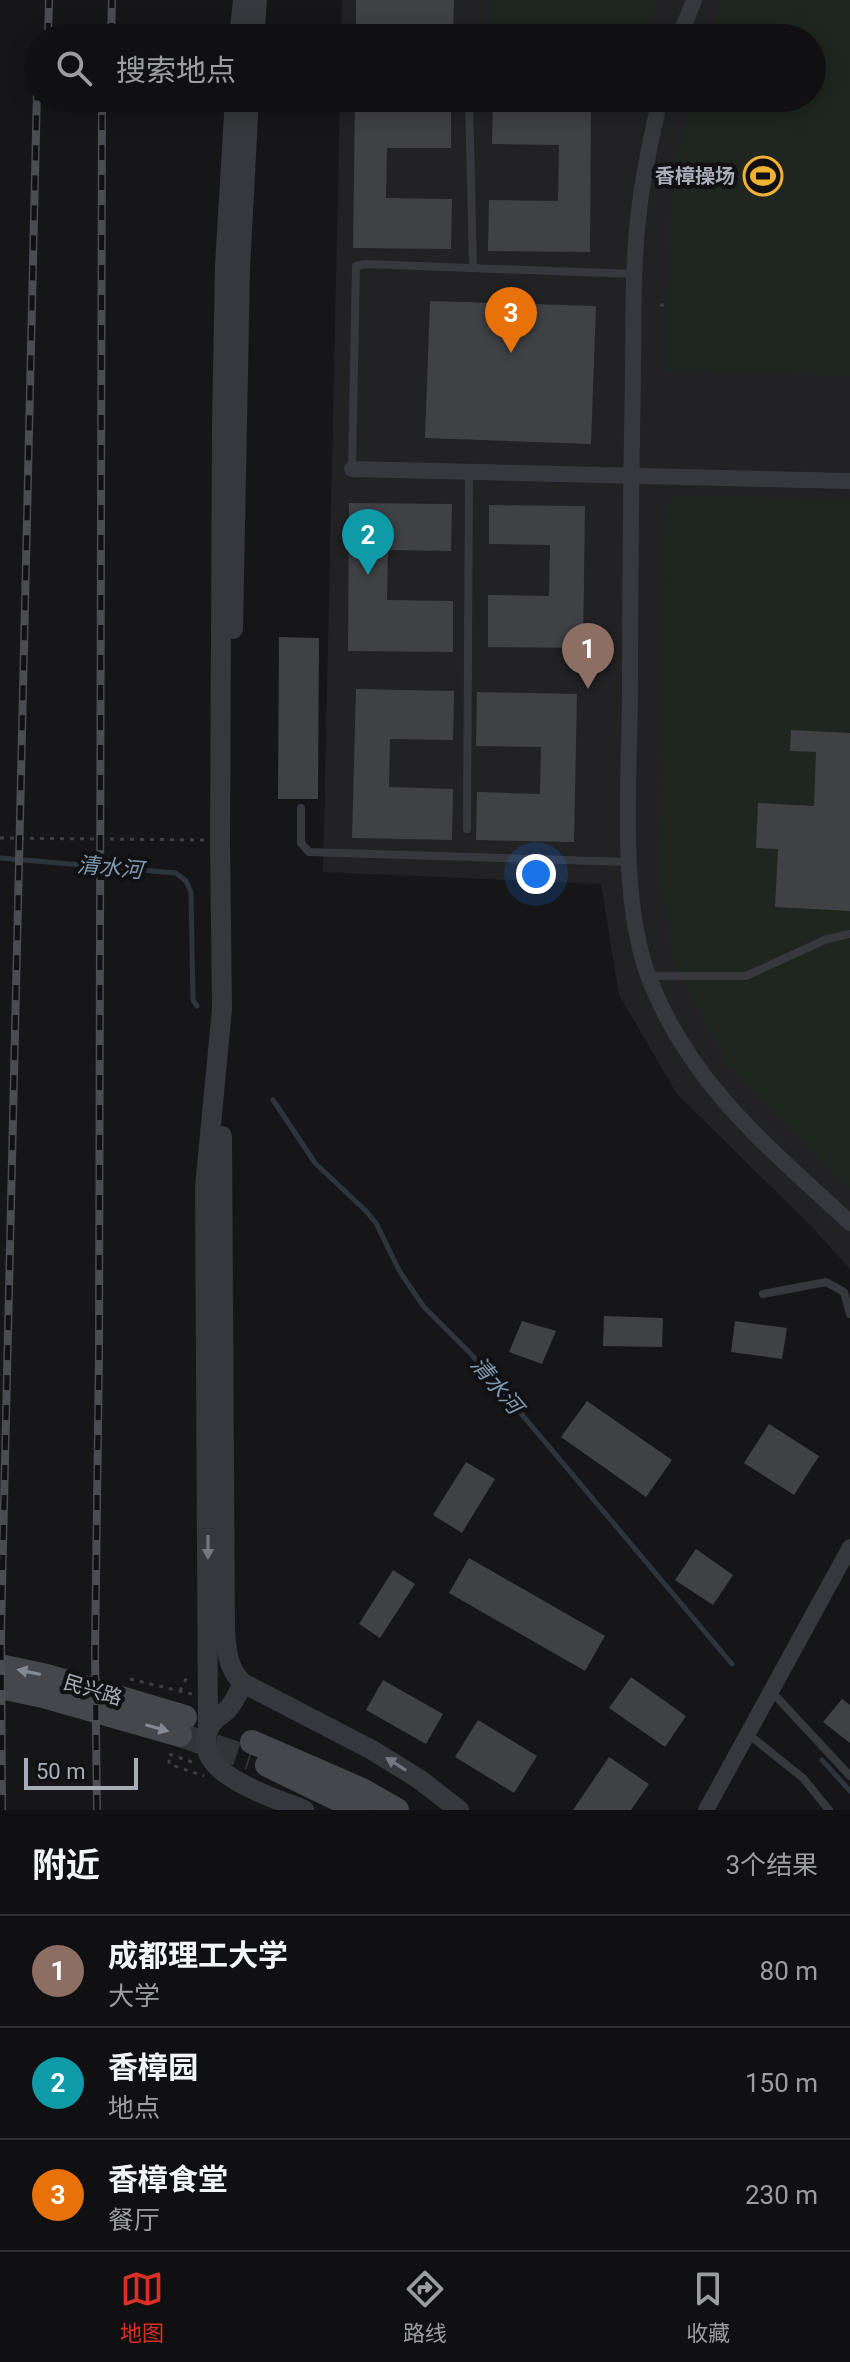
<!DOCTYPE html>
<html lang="zh">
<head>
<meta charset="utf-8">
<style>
	body { margin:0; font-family:Roboto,"Noto Sans SC",sans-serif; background:#1e1e20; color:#f1f3f6 }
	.scale { position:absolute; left:24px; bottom:20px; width:114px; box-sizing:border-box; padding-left:8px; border:4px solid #a8adb8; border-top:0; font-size:22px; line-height:28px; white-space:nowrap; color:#a8adb8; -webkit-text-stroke:6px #111113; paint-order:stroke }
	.you { position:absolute; left:536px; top:874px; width:28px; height:28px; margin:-20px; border:6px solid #fff; border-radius:50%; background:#1a73e8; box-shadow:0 0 0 12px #1a73e833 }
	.badge { display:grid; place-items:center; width:52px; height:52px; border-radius:50%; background:#d93025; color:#fff; font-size:26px; font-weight:700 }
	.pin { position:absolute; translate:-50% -66px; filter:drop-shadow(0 2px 4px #0008) }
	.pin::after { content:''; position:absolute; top:42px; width:28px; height:24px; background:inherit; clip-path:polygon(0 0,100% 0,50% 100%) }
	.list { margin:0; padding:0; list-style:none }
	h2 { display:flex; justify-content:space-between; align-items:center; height:104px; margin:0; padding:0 32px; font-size:34px }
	h2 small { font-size:26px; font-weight:400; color:#9c9d9f }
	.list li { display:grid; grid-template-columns:52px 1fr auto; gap:24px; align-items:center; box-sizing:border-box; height:112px; padding:0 32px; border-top:2px solid #303032 }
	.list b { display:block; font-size:30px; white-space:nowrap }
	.list p { margin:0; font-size:26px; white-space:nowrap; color:#9c9d9f }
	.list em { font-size:26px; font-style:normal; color:#9c9d9f }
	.icon { flex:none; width:44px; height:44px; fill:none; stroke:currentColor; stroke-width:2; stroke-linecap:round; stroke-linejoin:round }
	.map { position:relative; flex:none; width:850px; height:1810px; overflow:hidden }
	.search { position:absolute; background:#101012; box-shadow:0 4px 20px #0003; left:24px; right:24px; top:24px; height:88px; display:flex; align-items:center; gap:20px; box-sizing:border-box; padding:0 28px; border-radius:44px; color:#9c9d9f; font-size:30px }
	.sheet { height:440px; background:#101012 }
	nav { display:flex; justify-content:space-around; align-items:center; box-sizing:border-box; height:112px; border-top:2px solid #303032; background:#101012; font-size:22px; color:#9c9d9f }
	nav a { display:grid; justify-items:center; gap:4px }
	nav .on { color:#d93025 }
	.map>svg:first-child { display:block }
</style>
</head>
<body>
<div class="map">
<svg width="850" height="1810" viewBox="0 0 850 1810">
	<rect width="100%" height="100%" fill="#161618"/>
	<polygon fill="#222225" points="342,0 850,0 850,1269 810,1225 677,1094 619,995 601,884 323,872 340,98 812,98 812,38 341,38"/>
	<g fill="#1e261f">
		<polygon points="490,0 657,0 646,38 489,38"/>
		<path d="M722,0H850V376L667,371C667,279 666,186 692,98H812V38H710Z"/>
		<polygon points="678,495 850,499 850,1190 729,1065 673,960 662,883 665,508"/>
	</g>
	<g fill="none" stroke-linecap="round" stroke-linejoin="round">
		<g stroke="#2c353c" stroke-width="5">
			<polyline points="0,858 176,873 186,881 191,892 193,1000 197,1006"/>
			<polyline points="273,1100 315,1163 366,1211 376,1223 400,1272 424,1307 471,1354 732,1664"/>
			<polyline points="822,1760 850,1791"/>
		</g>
	</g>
	<g fill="#404145">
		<polygon points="356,0 454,0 453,38 356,38"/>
		<polygon points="355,98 451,98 451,148 387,148 386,198 452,199 451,249 353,248"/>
		<polygon points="493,99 591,100 590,252 488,251 489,200 558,201 559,145 492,144"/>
		<polygon points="430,301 596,306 591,444 425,438"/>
		<polygon points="349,503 452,504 451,551 388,550 387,600 453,601 453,652 348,651"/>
		<polygon points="489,505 585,506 583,648 488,647 488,595 549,596 550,545 489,544"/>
		<polygon points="279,637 319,638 318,799 278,799"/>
		<polygon points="356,689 454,691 453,740 390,739 389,787 453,789 452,840 352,838"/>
		<polygon points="477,692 577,694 574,842 476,840 477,792 540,794 541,747 476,746"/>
		<polygon points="791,730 850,733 850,911 775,907 778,849 756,848 758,803 814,806 816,752 790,751"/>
		<polygon points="604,1316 663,1318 662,1347 603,1346"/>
		<polygon points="522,1321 556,1331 542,1364 509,1352"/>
		<polygon points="735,1321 787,1328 782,1359 731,1352"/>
		<polygon points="587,1401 672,1460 646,1497 561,1437"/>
		<polygon points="769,1424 819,1456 794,1495 744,1463"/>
		<polygon points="466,1462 495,1479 462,1533 433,1515"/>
		<polygon points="696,1549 733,1575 713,1605 675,1580"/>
		<polygon points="469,1558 605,1636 585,1671 449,1593"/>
		<polygon points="393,1570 415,1584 380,1638 359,1624"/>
		<polygon points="631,1677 686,1716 665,1747 609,1708"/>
		<polygon points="383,1680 443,1714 426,1744 366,1710"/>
		<polygon points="842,1699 850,1705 850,1743 823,1722"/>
		<polygon points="478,1720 537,1756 514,1793 455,1757"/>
		<polygon points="609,1757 649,1784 631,1810 573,1810"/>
	</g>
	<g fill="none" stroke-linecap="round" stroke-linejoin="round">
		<polyline stroke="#333438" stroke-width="24" stroke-dasharray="24 12" stroke-linecap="butt" points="180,1735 250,1758"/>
		<g stroke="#3d3f44" stroke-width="3" stroke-dasharray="4 6" stroke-linecap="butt">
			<polyline points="660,305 667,305"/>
			<polyline points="0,838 204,840"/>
			<polyline points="130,1679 192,1694"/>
			<polyline points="180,1691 189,1673"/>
			<polyline points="192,1762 169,1754 169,1764 204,1776"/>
		</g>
		<g stroke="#37383d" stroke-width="8">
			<polyline points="469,98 473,267"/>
			<polyline points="352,469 356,266 365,264 634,274"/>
			<polyline points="301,808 301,843 309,852 628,862"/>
			<polyline points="467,829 469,472"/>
			<polyline points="648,976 746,976 827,939 850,934"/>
			<polyline points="763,1294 826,1282 844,1292 850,1314"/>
			<polyline points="771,1691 850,1776"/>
			<polyline points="748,1734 803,1778 829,1810"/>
		</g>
		<g stroke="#37383d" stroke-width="16">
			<polyline points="679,38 694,0"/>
			<path d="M660,98C652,135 643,173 639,211C632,265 634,320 633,374C631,479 630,584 630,689C630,775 618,897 649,978C690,1085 769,1147 850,1223"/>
			<polyline points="352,469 850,481"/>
			<polyline points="706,1810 850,1547"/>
		</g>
		<g stroke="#37383d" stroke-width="20">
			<polyline points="239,38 243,0"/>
			<polyline points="254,38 257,0"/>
			<polyline points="233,629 240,269 249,98"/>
			<path d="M222,1136L225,1630C226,1649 228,1670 243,1683"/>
			<polyline points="208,1729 205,1187 222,1009 220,841 222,423 225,266 235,98"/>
			<path d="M304,1810C274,1797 188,1774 209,1728C213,1719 221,1716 227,1710C234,1703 239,1691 243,1683L372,1750L419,1779L459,1810"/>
		</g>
		<g stroke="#45474d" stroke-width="24">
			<polyline points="0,1666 47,1676 185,1717"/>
			<polyline points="0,1687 43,1696 180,1735"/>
			<polyline points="252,1742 362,1790 397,1810"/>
			<polyline points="267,1765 360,1810"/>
		</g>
		<defs>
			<g id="rail">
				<polyline points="48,38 49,0"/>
				<polyline points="111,38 112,0"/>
				<polyline points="2,1810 1,1632 38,48"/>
				<polyline points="97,1810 95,1653 99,1355 102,98"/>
			</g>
		</defs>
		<use href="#rail" stroke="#4a4c52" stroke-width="8"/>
		<use href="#rail" stroke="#111113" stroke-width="5" stroke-dasharray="15" stroke-linecap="butt"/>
	</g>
	<defs><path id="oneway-solid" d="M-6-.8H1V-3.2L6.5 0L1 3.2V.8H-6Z" transform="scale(2)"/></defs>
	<g fill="#757881">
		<use href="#oneway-solid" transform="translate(208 1547) rotate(90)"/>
		<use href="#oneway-solid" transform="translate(396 1764) rotate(-148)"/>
	</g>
	<g fill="#858993">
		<use href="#oneway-solid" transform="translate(29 1672) rotate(-168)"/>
		<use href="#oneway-solid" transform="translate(157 1728) rotate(16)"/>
	</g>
	<defs>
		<symbol id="stadium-ring" viewBox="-11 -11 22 22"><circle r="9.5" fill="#111113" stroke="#f2b134" stroke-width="1.5"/><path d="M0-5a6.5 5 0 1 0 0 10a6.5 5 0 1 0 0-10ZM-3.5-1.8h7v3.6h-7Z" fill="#f2b134"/></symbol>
	</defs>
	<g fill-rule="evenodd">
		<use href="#stadium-ring" x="741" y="154" width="44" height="44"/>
	</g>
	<g text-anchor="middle" stroke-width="8" stroke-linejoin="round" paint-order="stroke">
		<g font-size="20" font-weight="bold" fill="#a8adb8" stroke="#111113" text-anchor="end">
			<text x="735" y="183">香樟操场</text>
		</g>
		<g font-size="20" fill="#a8adb8" stroke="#111113">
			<text transform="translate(93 1690) rotate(17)" y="7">民兴路</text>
		</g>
		<g font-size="22" font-style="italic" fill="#7f9bb3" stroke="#111113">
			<text transform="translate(110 867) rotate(5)" y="8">清水河</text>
			<text transform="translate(497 1385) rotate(50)" y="8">清水河</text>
		</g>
	</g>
</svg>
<div class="scale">50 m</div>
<div class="you"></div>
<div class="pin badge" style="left:588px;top:689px;background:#8d6e63">1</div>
<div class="pin badge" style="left:368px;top:575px;background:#0f9aa8">2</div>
<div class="pin badge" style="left:511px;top:353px;background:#e8710a">3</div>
<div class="search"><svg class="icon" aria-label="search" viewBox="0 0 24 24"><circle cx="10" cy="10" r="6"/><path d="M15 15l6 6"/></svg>搜索地点</div>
</div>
<section class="sheet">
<h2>附近<small>3个结果</small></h2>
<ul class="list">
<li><span class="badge" style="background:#8d6e63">1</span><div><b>成都理工大学</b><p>大学</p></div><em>80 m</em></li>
<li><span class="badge" style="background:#0f9aa8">2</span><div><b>香樟园</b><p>地点</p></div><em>150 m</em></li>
<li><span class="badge" style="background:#e8710a">3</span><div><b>香樟食堂</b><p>餐厅</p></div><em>230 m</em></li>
</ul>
</section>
<nav>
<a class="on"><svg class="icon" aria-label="map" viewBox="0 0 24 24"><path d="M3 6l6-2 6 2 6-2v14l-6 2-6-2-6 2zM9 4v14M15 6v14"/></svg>地图</a>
<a><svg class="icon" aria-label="directions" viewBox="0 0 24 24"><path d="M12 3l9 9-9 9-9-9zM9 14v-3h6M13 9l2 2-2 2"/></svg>路线</a>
<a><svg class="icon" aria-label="saved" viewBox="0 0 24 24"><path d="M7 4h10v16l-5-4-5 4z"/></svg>收藏</a>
</nav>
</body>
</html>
